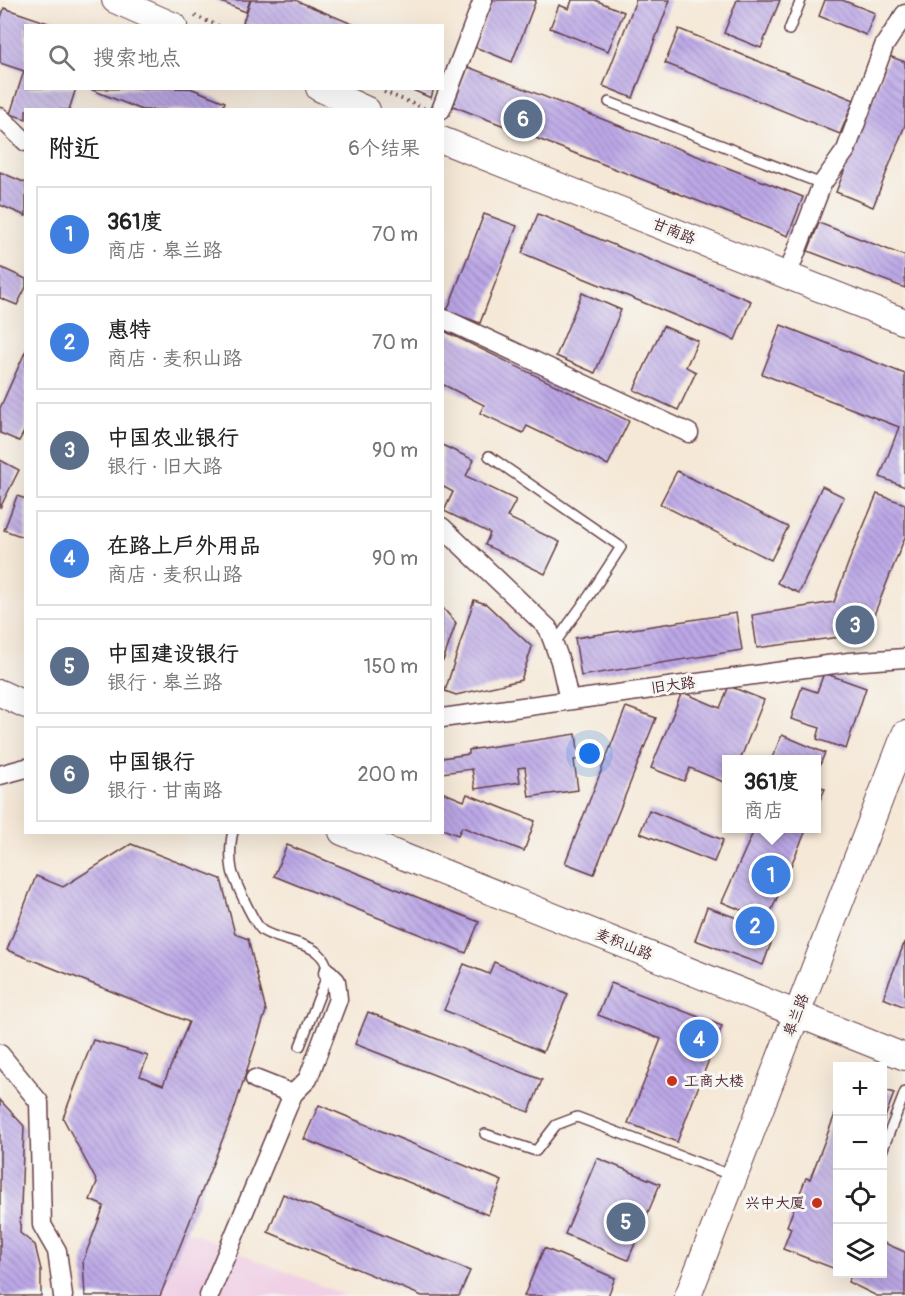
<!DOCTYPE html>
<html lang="zh">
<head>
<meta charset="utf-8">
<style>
	body { margin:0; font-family:Pangolin,"LXGW WenKai TC",sans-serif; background:#f6f6f6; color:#222 }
	.controls { position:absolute; right:18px; bottom:18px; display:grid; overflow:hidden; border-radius:0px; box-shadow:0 6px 24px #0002 }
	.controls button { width:54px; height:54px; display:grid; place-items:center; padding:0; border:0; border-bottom:2px solid #e0e0e0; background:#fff; color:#222; font:30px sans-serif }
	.you { position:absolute; left:590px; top:754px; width:21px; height:21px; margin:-15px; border:4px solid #fff; border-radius:50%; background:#1a73e8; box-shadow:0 0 0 9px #1a73e833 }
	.badge { display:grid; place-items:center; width:39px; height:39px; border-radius:50%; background:#c8321e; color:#fff; font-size:20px; font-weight:700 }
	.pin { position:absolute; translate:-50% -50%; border:3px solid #fff; box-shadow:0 2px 6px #0006 }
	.popup { position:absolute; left:722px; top:755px; width:99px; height:78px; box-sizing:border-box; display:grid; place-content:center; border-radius:0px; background:#fff; filter:drop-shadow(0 2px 4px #0005); font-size:20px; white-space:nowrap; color:#767676 }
	.popup b { font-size:22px; color:#222 }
	.popup::after { content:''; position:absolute; left:50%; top:100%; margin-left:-12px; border:12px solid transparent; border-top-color:#fff }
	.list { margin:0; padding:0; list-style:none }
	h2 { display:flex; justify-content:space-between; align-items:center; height:78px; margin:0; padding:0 24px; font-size:26px }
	h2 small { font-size:20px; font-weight:400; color:#767676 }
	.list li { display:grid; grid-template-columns:39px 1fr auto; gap:18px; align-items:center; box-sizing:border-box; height:96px; margin:0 12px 12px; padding:0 12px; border:2px solid #e0e0e0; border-radius:0px }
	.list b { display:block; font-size:22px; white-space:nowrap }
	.list p { margin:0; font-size:20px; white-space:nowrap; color:#767676 }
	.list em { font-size:20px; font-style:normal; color:#767676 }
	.icon { flex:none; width:33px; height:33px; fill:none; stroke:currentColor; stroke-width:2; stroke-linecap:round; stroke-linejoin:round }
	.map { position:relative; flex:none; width:905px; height:1296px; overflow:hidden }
	.search { position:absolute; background:#fff; box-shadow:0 6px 24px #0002; left:24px; top:24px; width:420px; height:66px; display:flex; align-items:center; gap:15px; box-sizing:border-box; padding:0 21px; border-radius:0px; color:#767676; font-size:22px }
	.panel { position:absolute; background:#fff; box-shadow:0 6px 24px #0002; left:24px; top:108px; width:420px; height:726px; border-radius:0px }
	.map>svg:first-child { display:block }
</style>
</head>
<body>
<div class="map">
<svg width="905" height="1296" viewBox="0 0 905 1296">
	<defs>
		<pattern id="building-back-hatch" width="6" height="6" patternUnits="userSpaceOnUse" patternTransform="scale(1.5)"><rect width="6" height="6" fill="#bca8e7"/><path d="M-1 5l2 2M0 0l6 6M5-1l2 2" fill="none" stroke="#9b88bb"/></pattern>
	</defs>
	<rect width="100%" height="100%" fill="#f6f6f2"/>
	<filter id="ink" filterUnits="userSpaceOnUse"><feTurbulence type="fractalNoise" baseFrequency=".0167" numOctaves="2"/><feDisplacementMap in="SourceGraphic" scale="12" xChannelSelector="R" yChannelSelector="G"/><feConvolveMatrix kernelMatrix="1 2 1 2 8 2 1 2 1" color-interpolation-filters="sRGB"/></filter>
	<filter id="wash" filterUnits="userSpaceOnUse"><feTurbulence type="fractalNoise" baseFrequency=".008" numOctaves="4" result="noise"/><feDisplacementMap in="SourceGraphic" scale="24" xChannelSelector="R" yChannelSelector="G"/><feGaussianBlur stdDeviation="1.35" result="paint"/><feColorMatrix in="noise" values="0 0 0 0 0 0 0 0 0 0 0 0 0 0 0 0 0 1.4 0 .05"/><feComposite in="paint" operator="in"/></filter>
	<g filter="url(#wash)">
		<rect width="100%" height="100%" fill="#f5e8d7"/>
		<polygon fill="#f0d0e5" points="185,1230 239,1253 347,1296 157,1296"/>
		<g id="blocks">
			<g fill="url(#building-back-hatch)">
				<polygon points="216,0 250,0 246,12"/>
				<polygon points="251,0 295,0 357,26 252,26 243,22"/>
				<polygon points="493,0 536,0 512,62 475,47"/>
				<polygon points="572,0 595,0 624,12 608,51 550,28 559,5 569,9"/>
				<polygon points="636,0 670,0 633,98 603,86"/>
				<polygon points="737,0 780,0 761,48 724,33"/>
				<polygon points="825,0 842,0 875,13 866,35 819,16"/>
				<polygon points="4,8 54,25 26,26 26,88 76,88 69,110 26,110 26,119 10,114 24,71 0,63 0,21"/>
				<polygon points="679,29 854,100 840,134 665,63"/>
				<polygon points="889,56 905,62 905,125 873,207 836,192"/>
				<polygon points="468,67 803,197 788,236 453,106"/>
				<polygon points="190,88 225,102 222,110 142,110 90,89"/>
				<polygon points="408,88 434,88 431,98"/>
				<polygon points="0,172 26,183 26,216 0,205"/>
				<polygon points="484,214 517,226 480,323 447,311"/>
				<polygon points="538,214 751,301 735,340 522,253"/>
				<polygon points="819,223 905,256 905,288 808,251"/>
				<polygon points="0,267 26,279 26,287 17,305 0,298"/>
				<polygon points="582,293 621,310 595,373 556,356"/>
				<polygon points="781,325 905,374 905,487 880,477 899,427 762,374"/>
				<polygon points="663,326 698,341 686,367 696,372 678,410 634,390"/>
				<polygon points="442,330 629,421 608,465 527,426 523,433 480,413 484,405 442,384"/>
				<polygon points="26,350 26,428 19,441 0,433 0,408"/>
				<polygon points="442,445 474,460 466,476 516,500 507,517 560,542 545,574 485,545 490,533 444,511 453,492 442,486"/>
				<polygon points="0,460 19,470 0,508"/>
				<polygon points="677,471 788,527 771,560 660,504"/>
				<polygon points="822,486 844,497 799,593 777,583"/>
				<polygon points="877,494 905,504 905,537 868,630 848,636 757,648 752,615 834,602 849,561"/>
				<polygon points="17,496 26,499 26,538 4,530"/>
				<polygon points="474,600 486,604 532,647 521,680 456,695 445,691"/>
				<polygon points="442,607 456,623 443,661 442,661"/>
				<polygon points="736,613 742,650 581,676 575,638"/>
				<polygon points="824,673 866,688 846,749 817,739 820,728 791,719 802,687 817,692"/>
				<polygon points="729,686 764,700 740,760 726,760 726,783 690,768 684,781 651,768 682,692 720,708"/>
				<polygon points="626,707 656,718 594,874 565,863"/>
				<polygon points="576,734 579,759 574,760 578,790 529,797 525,767 518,768 520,782 475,789 472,769 442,773 442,758 469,754 469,750"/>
				<polygon points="782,735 825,753 816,774 816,760 771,760"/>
				<polygon points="816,785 825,789 816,809"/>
				<polygon points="442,792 464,801 467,794 535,821 524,851 462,827 458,835 442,829"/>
				<polygon points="649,810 723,840 714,862 640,833"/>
				<polygon points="755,828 807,828 767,921 722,902"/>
				<polygon points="131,844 221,879 235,934 248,939 266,1011 233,1113 160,1296 85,1296 83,1261 104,1206 90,1200 97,1182 63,1118 93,1040 148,1056 140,1076 163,1085 189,1022 7,950 36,876 63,887"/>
				<polygon points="287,845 479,922 466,953 274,876"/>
				<polygon points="707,907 775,932 763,965 695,940"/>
				<polygon points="905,941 905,1007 883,998"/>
				<polygon points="494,962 568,994 543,1052 444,1010 464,964 489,974"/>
				<polygon points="611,983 722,1026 677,1142 628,1123 661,1039 598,1015"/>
				<polygon points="368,1012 542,1080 529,1112 355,1044"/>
				<polygon points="882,1089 894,1093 883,1123 882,1123"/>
				<polygon points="0,1100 24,1126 20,1233 35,1245 41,1270 41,1296 0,1296"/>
				<polygon points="319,1105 502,1181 488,1215 304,1139"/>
				<polygon points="837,1109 838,1109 838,1270 783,1249 791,1228 787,1226 806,1178 810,1179"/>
				<polygon points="597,1158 660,1184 628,1260 565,1234"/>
				<polygon points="283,1194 470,1271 459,1296 422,1296 268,1232"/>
				<polygon points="882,1242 905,1252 905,1296 877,1296 848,1282 852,1274 882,1274"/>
				<polygon points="544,1248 615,1278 608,1296 524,1296"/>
			</g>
		</g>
	</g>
	<g filter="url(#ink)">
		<use href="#blocks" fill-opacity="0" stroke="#643d45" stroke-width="1.5"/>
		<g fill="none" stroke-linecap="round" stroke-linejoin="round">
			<defs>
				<g id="lane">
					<polyline points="789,30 801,0"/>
					<polyline points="609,102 822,184"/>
					<polyline points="489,456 621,547 589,596 554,644"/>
					<path d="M233,832C230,842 230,860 232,870C234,880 255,926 263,931C286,945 325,940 328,973L300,1046"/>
					<polyline points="485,1134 536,1151 556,1125 577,1117 733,1176"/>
					<polyline points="882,1151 905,1092"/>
				</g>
				<g id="street">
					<polyline points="441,110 483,0"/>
					<polyline points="0,117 26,142"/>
					<polyline points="787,276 822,184 846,150 884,46 905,14"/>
					<polyline points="442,318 689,433"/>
					<polyline points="442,527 548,628 560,661 569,700"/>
					<polyline points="442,718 849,662 905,658"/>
					<polyline points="0,775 26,768"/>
					<polyline points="0,1054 39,1102 42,1225 57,1251 63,1296"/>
					<polyline points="255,1079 293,1094"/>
					<polyline points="209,1296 293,1094 308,1079 338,999 336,981 328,973"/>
				</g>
				<g id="secondary">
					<polyline points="115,0 174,26"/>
					<polyline points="319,88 367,110"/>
					<polyline points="442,140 905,322"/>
					<polyline points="0,693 26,705"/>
					<polyline points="342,832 905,1057"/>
					<polyline points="688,1296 905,734"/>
				</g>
			</defs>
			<use href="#lane" stroke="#643d45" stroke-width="12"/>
			<use href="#street" stroke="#643d45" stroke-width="21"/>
			<use href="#secondary" stroke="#643d45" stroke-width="28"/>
			<g stroke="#643d45" stroke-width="4" stroke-dasharray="1.5 4.5" stroke-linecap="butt">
				<polyline points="195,16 219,26"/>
				<polyline points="384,92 424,108"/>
			</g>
			<use href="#lane" stroke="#fff" stroke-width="9"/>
			<use href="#street" stroke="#fff" stroke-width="18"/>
			<use href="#secondary" stroke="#fff" stroke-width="26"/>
		</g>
	</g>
	<g fill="#c8321e" stroke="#f6f6f2" stroke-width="2">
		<circle cx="672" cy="1081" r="6"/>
		<circle cx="817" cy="1203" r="6"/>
	</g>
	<g text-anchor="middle" stroke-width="6" stroke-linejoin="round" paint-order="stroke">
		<g font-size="15" fill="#4a1f2b" stroke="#f6f6f2">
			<text transform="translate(674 231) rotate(22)" y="5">甘南路</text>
			<text transform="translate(673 685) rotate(-8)" y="5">旧大路</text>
			<text transform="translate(624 944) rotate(22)" y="5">麦积山路</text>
			<text transform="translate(796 1015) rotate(-69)" y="5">皋兰路</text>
		</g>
		<g font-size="15" fill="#4a1f2b" stroke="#f6f6f2" text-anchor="start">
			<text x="684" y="1086">工商大楼</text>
			<text x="805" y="1208" text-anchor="end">兴中大厦</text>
		</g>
	</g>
</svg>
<div class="controls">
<button>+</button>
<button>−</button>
<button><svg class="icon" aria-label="locate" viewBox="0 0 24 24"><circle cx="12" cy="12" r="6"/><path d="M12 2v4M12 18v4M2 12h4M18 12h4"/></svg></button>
<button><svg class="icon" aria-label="layers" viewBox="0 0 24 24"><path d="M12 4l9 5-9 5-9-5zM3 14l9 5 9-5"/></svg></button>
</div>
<div class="you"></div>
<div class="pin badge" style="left:771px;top:875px;background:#3f7fe0">1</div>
<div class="popup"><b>361度</b>商店</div>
<div class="pin badge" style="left:755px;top:926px;background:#3f7fe0">2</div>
<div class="pin badge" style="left:855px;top:625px;background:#5c6f8a">3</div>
<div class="pin badge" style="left:699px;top:1039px;background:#3f7fe0">4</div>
<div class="pin badge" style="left:626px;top:1222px;background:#5c6f8a">5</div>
<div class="pin badge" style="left:523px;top:119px;background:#5c6f8a">6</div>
<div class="search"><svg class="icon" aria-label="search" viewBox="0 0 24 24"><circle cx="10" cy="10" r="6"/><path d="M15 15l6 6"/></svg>搜索地点</div>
<section class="panel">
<h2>附近<small>6个结果</small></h2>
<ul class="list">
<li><span class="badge" style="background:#3f7fe0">1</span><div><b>361度</b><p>商店 · 皋兰路</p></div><em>70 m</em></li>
<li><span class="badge" style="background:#3f7fe0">2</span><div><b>惠特</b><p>商店 · 麦积山路</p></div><em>70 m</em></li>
<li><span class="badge" style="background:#5c6f8a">3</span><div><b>中国农业银行</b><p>银行 · 旧大路</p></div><em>90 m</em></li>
<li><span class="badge" style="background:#3f7fe0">4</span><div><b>在路上户外用品</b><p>商店 · 麦积山路</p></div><em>90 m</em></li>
<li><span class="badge" style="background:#5c6f8a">5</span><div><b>中国建设银行</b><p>银行 · 皋兰路</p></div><em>150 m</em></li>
<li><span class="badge" style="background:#5c6f8a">6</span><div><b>中国银行</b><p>银行 · 甘南路</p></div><em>200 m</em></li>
</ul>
</section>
</div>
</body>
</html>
